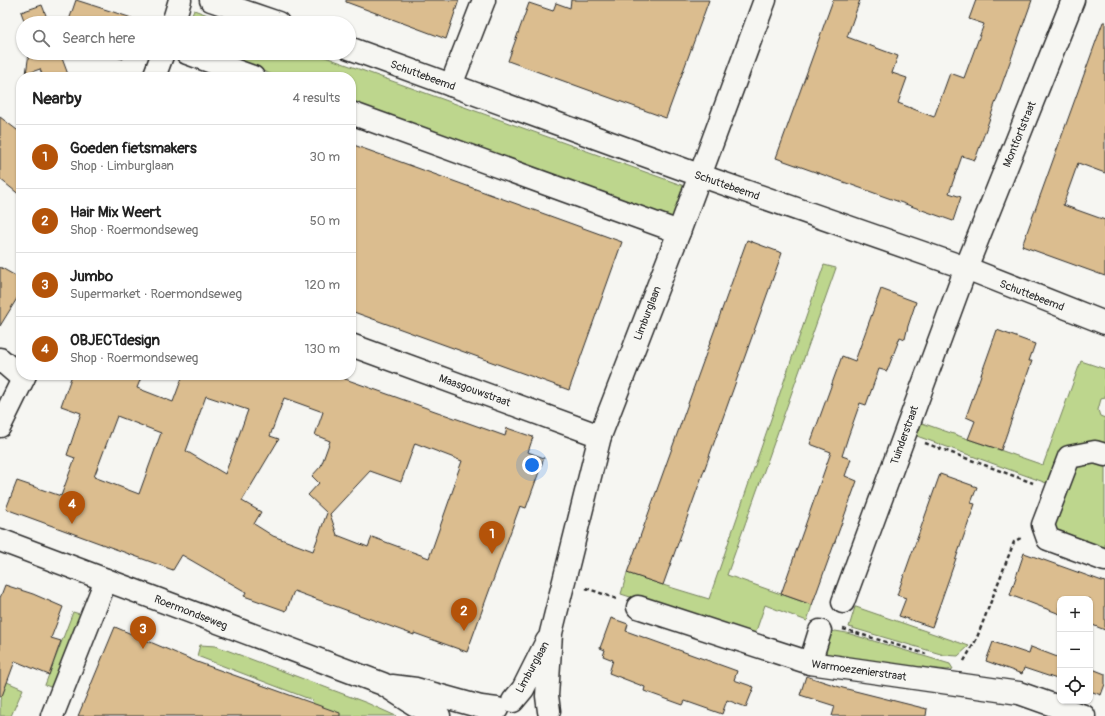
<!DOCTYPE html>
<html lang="en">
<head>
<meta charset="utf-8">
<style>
	body { margin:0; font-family:Pangolin,sans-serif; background:#f6f6f6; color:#222 }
	.controls { position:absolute; right:12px; bottom:12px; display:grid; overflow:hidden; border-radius:8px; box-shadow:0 1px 3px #0004 }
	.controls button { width:36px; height:36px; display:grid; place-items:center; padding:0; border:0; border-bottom:1px solid #e0e0e0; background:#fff; color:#222; font:20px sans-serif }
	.you { position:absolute; left:532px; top:465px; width:14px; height:14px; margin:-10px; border:3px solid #fff; border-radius:50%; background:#1a73e8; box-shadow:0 0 0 6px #1a73e833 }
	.badge { display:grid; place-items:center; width:26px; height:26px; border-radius:50%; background:#b45309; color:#fff; font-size:13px; font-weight:700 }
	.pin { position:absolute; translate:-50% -33px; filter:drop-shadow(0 1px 2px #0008) }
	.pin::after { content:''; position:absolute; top:21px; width:14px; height:12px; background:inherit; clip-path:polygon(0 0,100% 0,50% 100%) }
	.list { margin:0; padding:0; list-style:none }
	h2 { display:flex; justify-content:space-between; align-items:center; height:52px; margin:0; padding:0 16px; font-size:17px }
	h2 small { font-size:13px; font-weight:400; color:#767676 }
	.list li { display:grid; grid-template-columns:26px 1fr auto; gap:12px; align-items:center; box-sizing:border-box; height:64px; padding:0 16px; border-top:1px solid #e0e0e0 }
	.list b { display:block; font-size:15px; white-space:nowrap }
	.list p { margin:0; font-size:13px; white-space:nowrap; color:#767676 }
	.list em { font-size:13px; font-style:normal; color:#767676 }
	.icon { flex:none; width:22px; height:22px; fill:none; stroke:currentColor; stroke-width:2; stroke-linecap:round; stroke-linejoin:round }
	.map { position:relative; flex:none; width:1105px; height:716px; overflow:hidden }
	.search { position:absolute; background:#fff; box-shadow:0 1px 3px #0004; left:16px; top:16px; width:340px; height:44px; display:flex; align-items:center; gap:10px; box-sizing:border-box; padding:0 14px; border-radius:22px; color:#767676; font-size:15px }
	.panel { position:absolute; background:#fff; box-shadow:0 1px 3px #0004; left:16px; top:72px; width:340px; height:308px; border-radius:16px }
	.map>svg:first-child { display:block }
</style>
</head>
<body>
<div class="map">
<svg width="1105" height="716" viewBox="0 0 1105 716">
	<rect width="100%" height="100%" fill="#f6f6f2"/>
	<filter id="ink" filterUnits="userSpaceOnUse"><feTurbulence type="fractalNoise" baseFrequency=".025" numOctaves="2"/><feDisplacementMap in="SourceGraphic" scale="8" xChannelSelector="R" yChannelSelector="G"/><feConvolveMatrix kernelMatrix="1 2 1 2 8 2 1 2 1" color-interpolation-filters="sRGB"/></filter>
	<g filter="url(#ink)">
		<g fill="#bdd68d" stroke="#74805c">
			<polygon points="194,10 230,23 189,23"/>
			<polygon points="213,53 314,53 687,187 675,219 351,103 351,77 279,77"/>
			<polygon points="824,265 836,268 727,575 812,605 807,621 765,605 754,637 621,594 627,573 663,585 709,599"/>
			<polygon points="1081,361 1105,369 1105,398 1101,399 1098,410 1100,416 1105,418 1105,447 1096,443 1052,485 914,435 919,422 1043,465"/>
			<polygon points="1105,462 1105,554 1056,536 1049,521 1073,464"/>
			<polygon points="855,607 856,607 969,646 958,656 944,655 849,627"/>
			<polygon points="73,612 83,615 53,688 45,685"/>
			<polygon points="835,631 847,633 950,664 953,669 947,670 825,656 823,653 829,633"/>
			<polygon points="200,645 216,646 367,703 396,716 317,716 312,700 197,656"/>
			<polygon points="7,682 23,689 11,716 0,716 0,700"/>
		</g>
		<g fill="#dbbd8f" stroke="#2b2b2b" fill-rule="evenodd">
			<polygon points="76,0 132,18 131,23 68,23"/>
			<polygon points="346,0 459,0 446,39 346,2"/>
			<polygon points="571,0 709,0 666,118 508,61 529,3 553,11 556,3 570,8"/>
			<polygon points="833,0 860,0 847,37 898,56 892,73 907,78 898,103 934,117 950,73 964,78 984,24 969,19 976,0 1032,0 975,160 962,156 949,193 961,197 953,221 776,158"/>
			<polygon points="42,5 49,23 25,23 21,12"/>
			<polygon points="1103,22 1105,22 1105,173 1078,163 1063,205 1105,220 1105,276 1022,246"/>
			<polygon points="29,53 60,53 69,77 43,77 40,69 26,74"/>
			<polygon points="103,53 124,53 123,59"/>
			<polygon points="0,117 21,133 21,196 0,179"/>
			<polygon points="351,144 622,242 569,390 351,311"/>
			<polygon points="747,240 782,253 663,585 627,573"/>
			<polygon points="0,267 21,279 21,292 0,326"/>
			<polygon points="881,289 916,302 908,326 905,339 900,337 887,371 879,369 866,405 860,403 848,437 842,456 851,459 845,476 857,481 812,605 781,594 831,452 810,444 842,356 855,361"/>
			<polygon points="997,330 1035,344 1029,361 1032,361 1001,450 968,439 975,421 966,417"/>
			<path d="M72,375H142L137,388L173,402L183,375H334L505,436L507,428L533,437L528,452L544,458L526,508L520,506L467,652L414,633V635L294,591L286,611L244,596L246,592L182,555L173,570L6,509L17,481L61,496L75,458L67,455L81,413L61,406ZM206,396L248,410L225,474L186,451ZM284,398L323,412L315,435L330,441L321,466L312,476L319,483L308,495L327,513L313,551L273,536L254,524L261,512L242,501L279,439L270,436ZM117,416L161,433L139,494L94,477ZM415,443L462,461L454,483L455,484L429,558L372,537L368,547L337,535L330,514L370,471L401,482Z"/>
			<polygon points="940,474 977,487 971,503 975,504 932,627 899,616 906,598 897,595"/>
			<polygon points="1024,553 1105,582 1105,630 1090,624 1090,599 1060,599 1060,614 1010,595"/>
			<polygon points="5,585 33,594 63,607 51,638 61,641 49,675 15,661 2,696 0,696 0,598"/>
			<polygon points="611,618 628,624 626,631 737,671 734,680 754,687 746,707 727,700 722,714 685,701 683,705 644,691 645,687 609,673 613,660 603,656 605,650 600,648"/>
			<polygon points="115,627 197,662 340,713 340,716 78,716"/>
			<polygon points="993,642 1029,654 1031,647 1060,658 1060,680 1024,668 1022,674 986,661"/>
			<polygon points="1090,668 1105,674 1105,684 1101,695 1090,691"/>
			<polygon points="806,676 843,688 927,709 926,716 832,716 835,706 800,695"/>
		</g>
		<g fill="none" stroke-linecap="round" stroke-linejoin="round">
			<defs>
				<g id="minor">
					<polyline points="211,0 278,23"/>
					<polyline points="173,23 180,0"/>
					<polyline points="349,48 699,175 966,268 1105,323"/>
					<polyline points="187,53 253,77"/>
					<polyline points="154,77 163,53"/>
					<polyline points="451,85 484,0"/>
					<polyline points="351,113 679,232"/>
					<polyline points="351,345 600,436"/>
					<polyline points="0,359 23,379"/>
					<polyline points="0,426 25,375"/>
					<polyline points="1105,455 1095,452 1069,457 1043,525 1048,539 1105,560"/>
					<polyline points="0,540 383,684 414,704 439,716"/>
					<polyline points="843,602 966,268 1073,0"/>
					<polyline points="638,607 810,663 1019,693 1084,716"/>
					<polyline points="810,663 820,631"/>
					<polyline points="392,686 416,689 481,707 497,709"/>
					<polyline points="513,701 523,689 547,641"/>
					<polyline points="549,711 547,696 551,633 600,436 679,232 765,0"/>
					<polyline points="52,716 106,580"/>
				</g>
			</defs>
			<use href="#minor" stroke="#2b2b2b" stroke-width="25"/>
			<g stroke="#2b2b2b" stroke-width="2.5" stroke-dasharray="4 3" stroke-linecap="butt">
				<polyline points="925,443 1033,483"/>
				<polyline points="586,588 617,599"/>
				<polyline points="843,629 926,654"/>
				<polyline points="964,661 976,640 1014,542 1022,537"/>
			</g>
			<use href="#minor" stroke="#f6f6f2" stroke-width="22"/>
		</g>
	</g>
	<g text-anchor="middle" stroke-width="3" stroke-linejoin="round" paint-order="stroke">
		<g font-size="11" fill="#2b2b2b" stroke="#f6f6f2">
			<text transform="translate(423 75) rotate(20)" y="4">Schuttebeemd</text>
			<text transform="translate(1019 134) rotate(-68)" y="4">Montfortstraat</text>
			<text transform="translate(727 185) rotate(19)" y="4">Schuttebeemd</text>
			<text transform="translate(1032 295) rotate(21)" y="4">Schuttebeemd</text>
			<text transform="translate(647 313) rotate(-69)" y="4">Limburglaan</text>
			<text transform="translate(475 390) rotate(20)" y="4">Maasgouwstraat</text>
			<text transform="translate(904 435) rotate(-70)" y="4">Tuinderstraat</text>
			<text transform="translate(191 612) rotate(21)" y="4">Roermondseweg</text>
			<text transform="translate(532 667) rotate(-61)" y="4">Limburglaan</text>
			<text transform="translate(859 670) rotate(8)" y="4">Warmoezenierstraat</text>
		</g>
	</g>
</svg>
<div class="controls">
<button>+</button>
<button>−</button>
<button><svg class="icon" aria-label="locate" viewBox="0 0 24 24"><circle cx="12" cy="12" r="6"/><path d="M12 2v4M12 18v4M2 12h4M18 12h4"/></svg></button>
</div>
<div class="you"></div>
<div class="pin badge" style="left:492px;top:554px">1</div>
<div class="pin badge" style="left:464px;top:631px">2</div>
<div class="pin badge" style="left:143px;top:649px">3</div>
<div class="pin badge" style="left:72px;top:524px">4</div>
<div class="search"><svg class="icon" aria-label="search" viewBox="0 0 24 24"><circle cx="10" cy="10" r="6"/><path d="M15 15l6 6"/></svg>Search here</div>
<section class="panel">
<h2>Nearby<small>4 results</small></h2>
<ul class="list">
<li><span class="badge">1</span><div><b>Goeden fietsmakers</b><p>Shop · Limburglaan</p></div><em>30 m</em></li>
<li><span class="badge">2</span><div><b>Hair Mix Weert</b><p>Shop · Roermondseweg</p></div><em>50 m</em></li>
<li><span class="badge">3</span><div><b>Jumbo</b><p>Supermarket · Roermondseweg</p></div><em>120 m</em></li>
<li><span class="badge">4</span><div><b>OBJECTdesign</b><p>Shop · Roermondseweg</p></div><em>130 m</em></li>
</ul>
</section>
</div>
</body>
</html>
